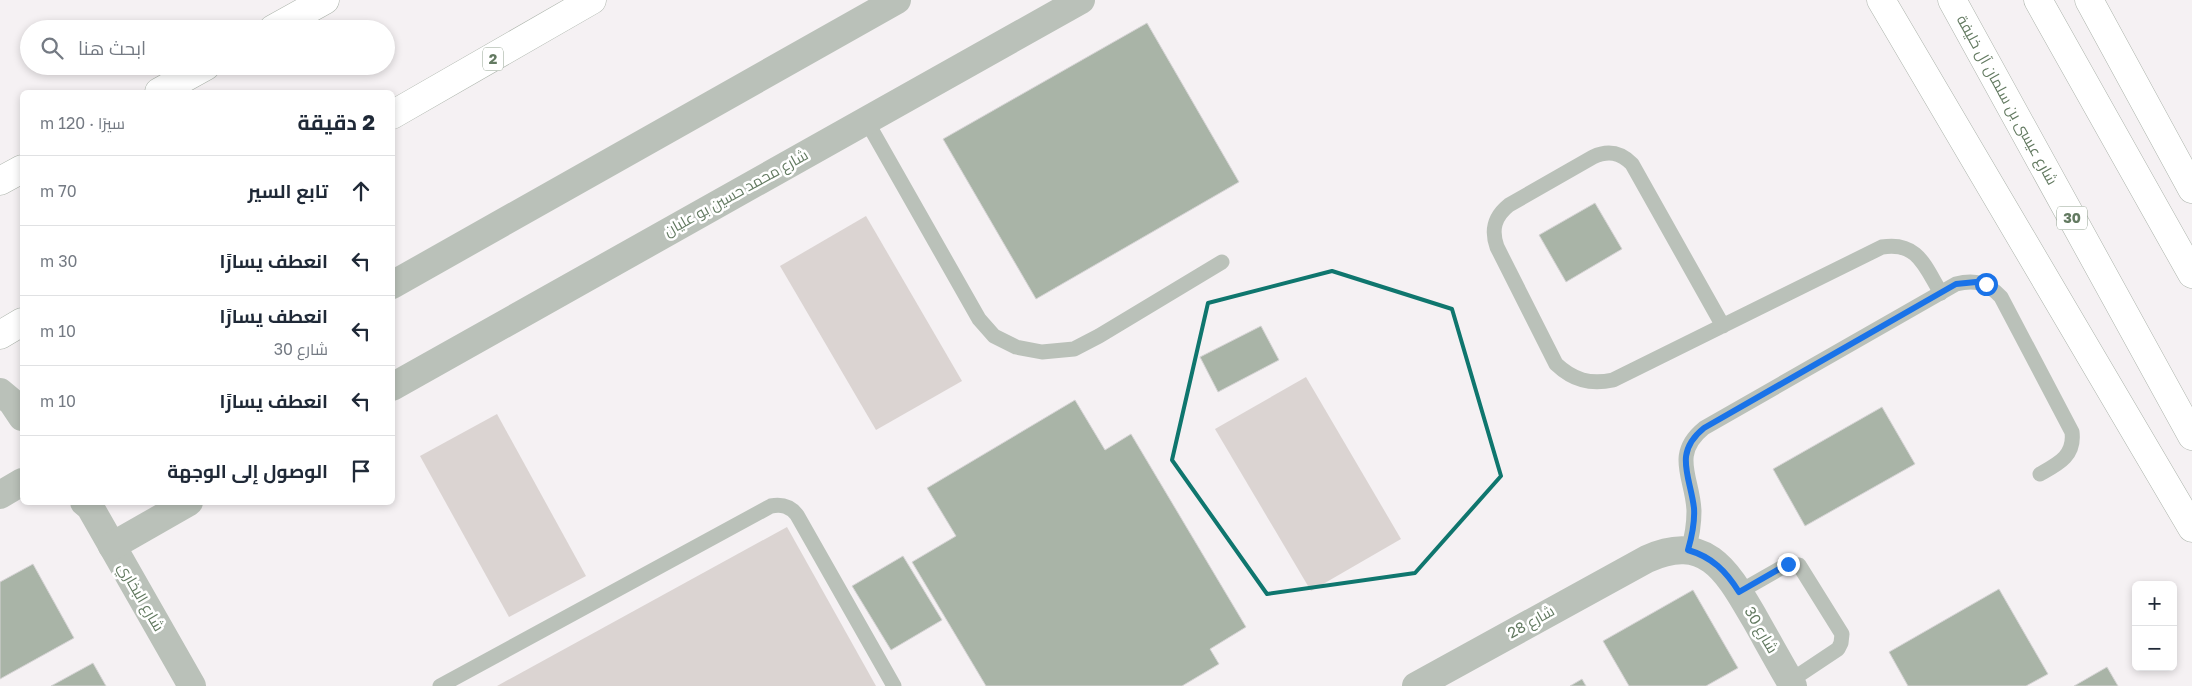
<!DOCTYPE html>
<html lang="ar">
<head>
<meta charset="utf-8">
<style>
	body { margin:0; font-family:"Golos Text",Cairo,sans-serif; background:#f6f6f7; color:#1f2937; direction:rtl }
	.controls { position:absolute; right:15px; bottom:15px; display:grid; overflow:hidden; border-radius:8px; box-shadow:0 2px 8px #0003 }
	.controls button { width:45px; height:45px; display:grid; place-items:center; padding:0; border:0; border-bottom:1px solid #e0e1e3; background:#fff; color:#1f2937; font:25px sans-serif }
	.stop { position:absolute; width:15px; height:15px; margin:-11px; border:4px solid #1a73e8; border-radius:50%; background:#fff }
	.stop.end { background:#1a73e8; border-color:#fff; box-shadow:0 1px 5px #0008 }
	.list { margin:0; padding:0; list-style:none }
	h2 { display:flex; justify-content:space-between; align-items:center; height:65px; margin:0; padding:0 20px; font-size:21px }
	h2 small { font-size:16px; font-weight:400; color:#747a83 }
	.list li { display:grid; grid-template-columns:32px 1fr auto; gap:15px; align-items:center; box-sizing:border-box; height:70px; padding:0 20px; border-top:1px solid #e0e1e3 }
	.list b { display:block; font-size:19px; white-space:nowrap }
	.list p { margin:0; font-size:16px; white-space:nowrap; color:#747a83 }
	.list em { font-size:16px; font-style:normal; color:#747a83 }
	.icon { flex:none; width:28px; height:28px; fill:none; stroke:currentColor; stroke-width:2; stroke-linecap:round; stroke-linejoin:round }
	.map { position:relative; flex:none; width:2192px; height:686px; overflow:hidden; direction:ltr }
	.search { position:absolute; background:#fff; box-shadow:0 2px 8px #0003; left:20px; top:20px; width:375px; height:55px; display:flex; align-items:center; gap:12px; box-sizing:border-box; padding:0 18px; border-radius:28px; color:#747a83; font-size:19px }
	.panel { position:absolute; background:#fff; box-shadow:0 2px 8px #0003; left:20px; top:90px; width:375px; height:415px; border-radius:8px; direction:rtl }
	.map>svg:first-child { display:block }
</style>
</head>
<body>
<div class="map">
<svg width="2192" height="686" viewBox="0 0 2192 686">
	<rect width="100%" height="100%" fill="#f5f1f3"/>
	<g fill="#dbd4d2">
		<polygon points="866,216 962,381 876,430 780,266"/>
		<polygon points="1306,377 1401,539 1311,591 1215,429"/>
		<polygon points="497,414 586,576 509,617 420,456"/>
		<polygon points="787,527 876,686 497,686"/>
	</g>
	<g fill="#a9b4a7" stroke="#d6d4d5">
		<polygon points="1147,23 1239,182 1036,299 943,139"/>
		<polygon points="1595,203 1622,249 1566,282 1539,235"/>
		<polygon points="1261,326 1279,360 1218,392 1200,357"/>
		<polygon points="1075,400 1105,450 1131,434 1246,627 1210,649 1219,664 1182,686 986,686 912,562 956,536 927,488"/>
		<polygon points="1882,407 1915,464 1805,526 1773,469"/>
		<polygon points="903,556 942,620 891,650 852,586"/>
		<polygon points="33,564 74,638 0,679 0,582"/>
		<polygon points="1999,589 2048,674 2026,686 1908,686 1889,652"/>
		<polygon points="1693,590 1738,668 1706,686 1629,686 1603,641"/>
		<polygon points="93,663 106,686 51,686"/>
		<polygon points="2107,667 2118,686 2074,686"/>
		<polygon points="1582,679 1586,686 1570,686"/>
	</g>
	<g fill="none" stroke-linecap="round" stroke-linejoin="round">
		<defs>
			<g id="primary">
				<polyline points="273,29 325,0"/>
				<polyline points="159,92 206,66"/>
				<polyline points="392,115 592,0"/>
				<polyline points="0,181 22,169"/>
				<polyline points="0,335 22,322"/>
			</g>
			<g id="highway">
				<polyline points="1881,0 2192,528"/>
				<polyline points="1952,0 2192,436"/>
				<polyline points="2038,0 2192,274"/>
				<polyline points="2089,0 2192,189"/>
			</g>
		</defs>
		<use href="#primary" stroke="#acb4ab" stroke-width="29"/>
		<use href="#highway" stroke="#acb3ab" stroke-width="29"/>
		<g stroke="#bac1b9" stroke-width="15">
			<polyline points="866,120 979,319 994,336 1016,347 1042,352 1074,349 1099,336 1222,262"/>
			<path d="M1723,326L1632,164C1620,152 1608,150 1593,157L1509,205C1494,217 1491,230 1497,247L1556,364C1573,380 1590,385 1613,380L1882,247C1918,241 1925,267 1941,293"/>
			<path d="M1688,550C1692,537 1694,525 1694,511C1693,478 1671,455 1704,428L1956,284C1975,279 1988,283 2001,297L2072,432C2075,456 2058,464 2040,474"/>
			<polyline points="1739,592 1788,564 1799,565 1842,634 1841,643 1838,649 1790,681"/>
			<path d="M440,686L771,506C782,504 790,506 797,515L894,686"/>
		</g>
		<g stroke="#bac1b9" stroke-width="28">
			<polyline points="392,285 897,0"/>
			<polyline points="392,387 1081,0"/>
			<polyline points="0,392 12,402 22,417"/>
			<polyline points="0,495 22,482"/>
			<polyline points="84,502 90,507 192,686"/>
			<polyline points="112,546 189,502"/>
			<path d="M1416,686L1647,559C1708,531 1729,575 1755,619C1768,642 1780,664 1793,686"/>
		</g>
		<use href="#primary" stroke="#fff" stroke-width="28"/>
		<use href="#highway" stroke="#fff" stroke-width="28"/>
	</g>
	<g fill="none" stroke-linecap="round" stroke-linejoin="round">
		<path stroke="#1a73e8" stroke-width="6" d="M1788,564L1739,592C1726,571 1712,557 1688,550C1692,536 1695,522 1694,508C1690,475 1673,453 1704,428L1956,284L1976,282L1986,284"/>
	</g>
	<path fill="none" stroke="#0f766e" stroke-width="4" stroke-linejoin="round" d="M1332,271L1452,309L1501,476L1415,573L1267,594L1172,460L1208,303Z"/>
	<g text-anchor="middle" stroke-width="5" stroke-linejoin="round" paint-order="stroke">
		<g fill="#fff" stroke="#92a290" stroke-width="1">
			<rect x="483" y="47.5" width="20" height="23" rx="4"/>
			<rect x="2057" y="206.5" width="30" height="23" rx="4"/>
		</g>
		<g font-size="14" font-weight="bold" fill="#637a61">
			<text x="493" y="64">2</text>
			<text x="2072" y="223">30</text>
		</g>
		<g font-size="15" fill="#637a61" stroke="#fff">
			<text transform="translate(2007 100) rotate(61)" y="5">شارع عيسى بن سلمان آل خليفة</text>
			<text transform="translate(736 193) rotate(-29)" y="5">شارع محمد حسين بو عليان</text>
			<text transform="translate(141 597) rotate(60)" y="5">شارع البخاري</text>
			<text transform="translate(1531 622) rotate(-29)" y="5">شارع 28</text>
			<text transform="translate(1761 630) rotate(60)" y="5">شارع 30</text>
		</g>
	</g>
</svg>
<div class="controls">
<button>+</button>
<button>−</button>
</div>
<div class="stop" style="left:1986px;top:284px"></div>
<div class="stop end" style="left:1788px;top:564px"></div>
<div class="search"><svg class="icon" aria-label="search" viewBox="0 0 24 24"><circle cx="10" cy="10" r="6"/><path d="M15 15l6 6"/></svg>ابحث هنا</div>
<section class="panel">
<h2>2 دقيقة<small>سيرًا · 120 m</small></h2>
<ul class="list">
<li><svg class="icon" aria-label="ahead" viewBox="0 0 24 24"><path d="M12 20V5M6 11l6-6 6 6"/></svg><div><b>تابع السير</b></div><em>70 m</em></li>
<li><svg class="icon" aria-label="left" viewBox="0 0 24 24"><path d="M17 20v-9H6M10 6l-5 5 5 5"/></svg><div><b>انعطف يسارًا</b></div><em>30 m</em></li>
<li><svg class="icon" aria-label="left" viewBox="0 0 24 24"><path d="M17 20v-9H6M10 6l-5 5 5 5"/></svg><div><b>انعطف يسارًا</b><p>شارع 30</p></div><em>10 m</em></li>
<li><svg class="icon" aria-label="left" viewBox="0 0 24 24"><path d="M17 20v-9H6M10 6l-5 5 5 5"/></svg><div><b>انعطف يسارًا</b></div><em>10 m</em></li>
<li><svg class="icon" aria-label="arrive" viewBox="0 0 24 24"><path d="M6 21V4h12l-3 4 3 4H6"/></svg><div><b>الوصول إلى الوجهة</b></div></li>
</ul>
</section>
</div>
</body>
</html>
